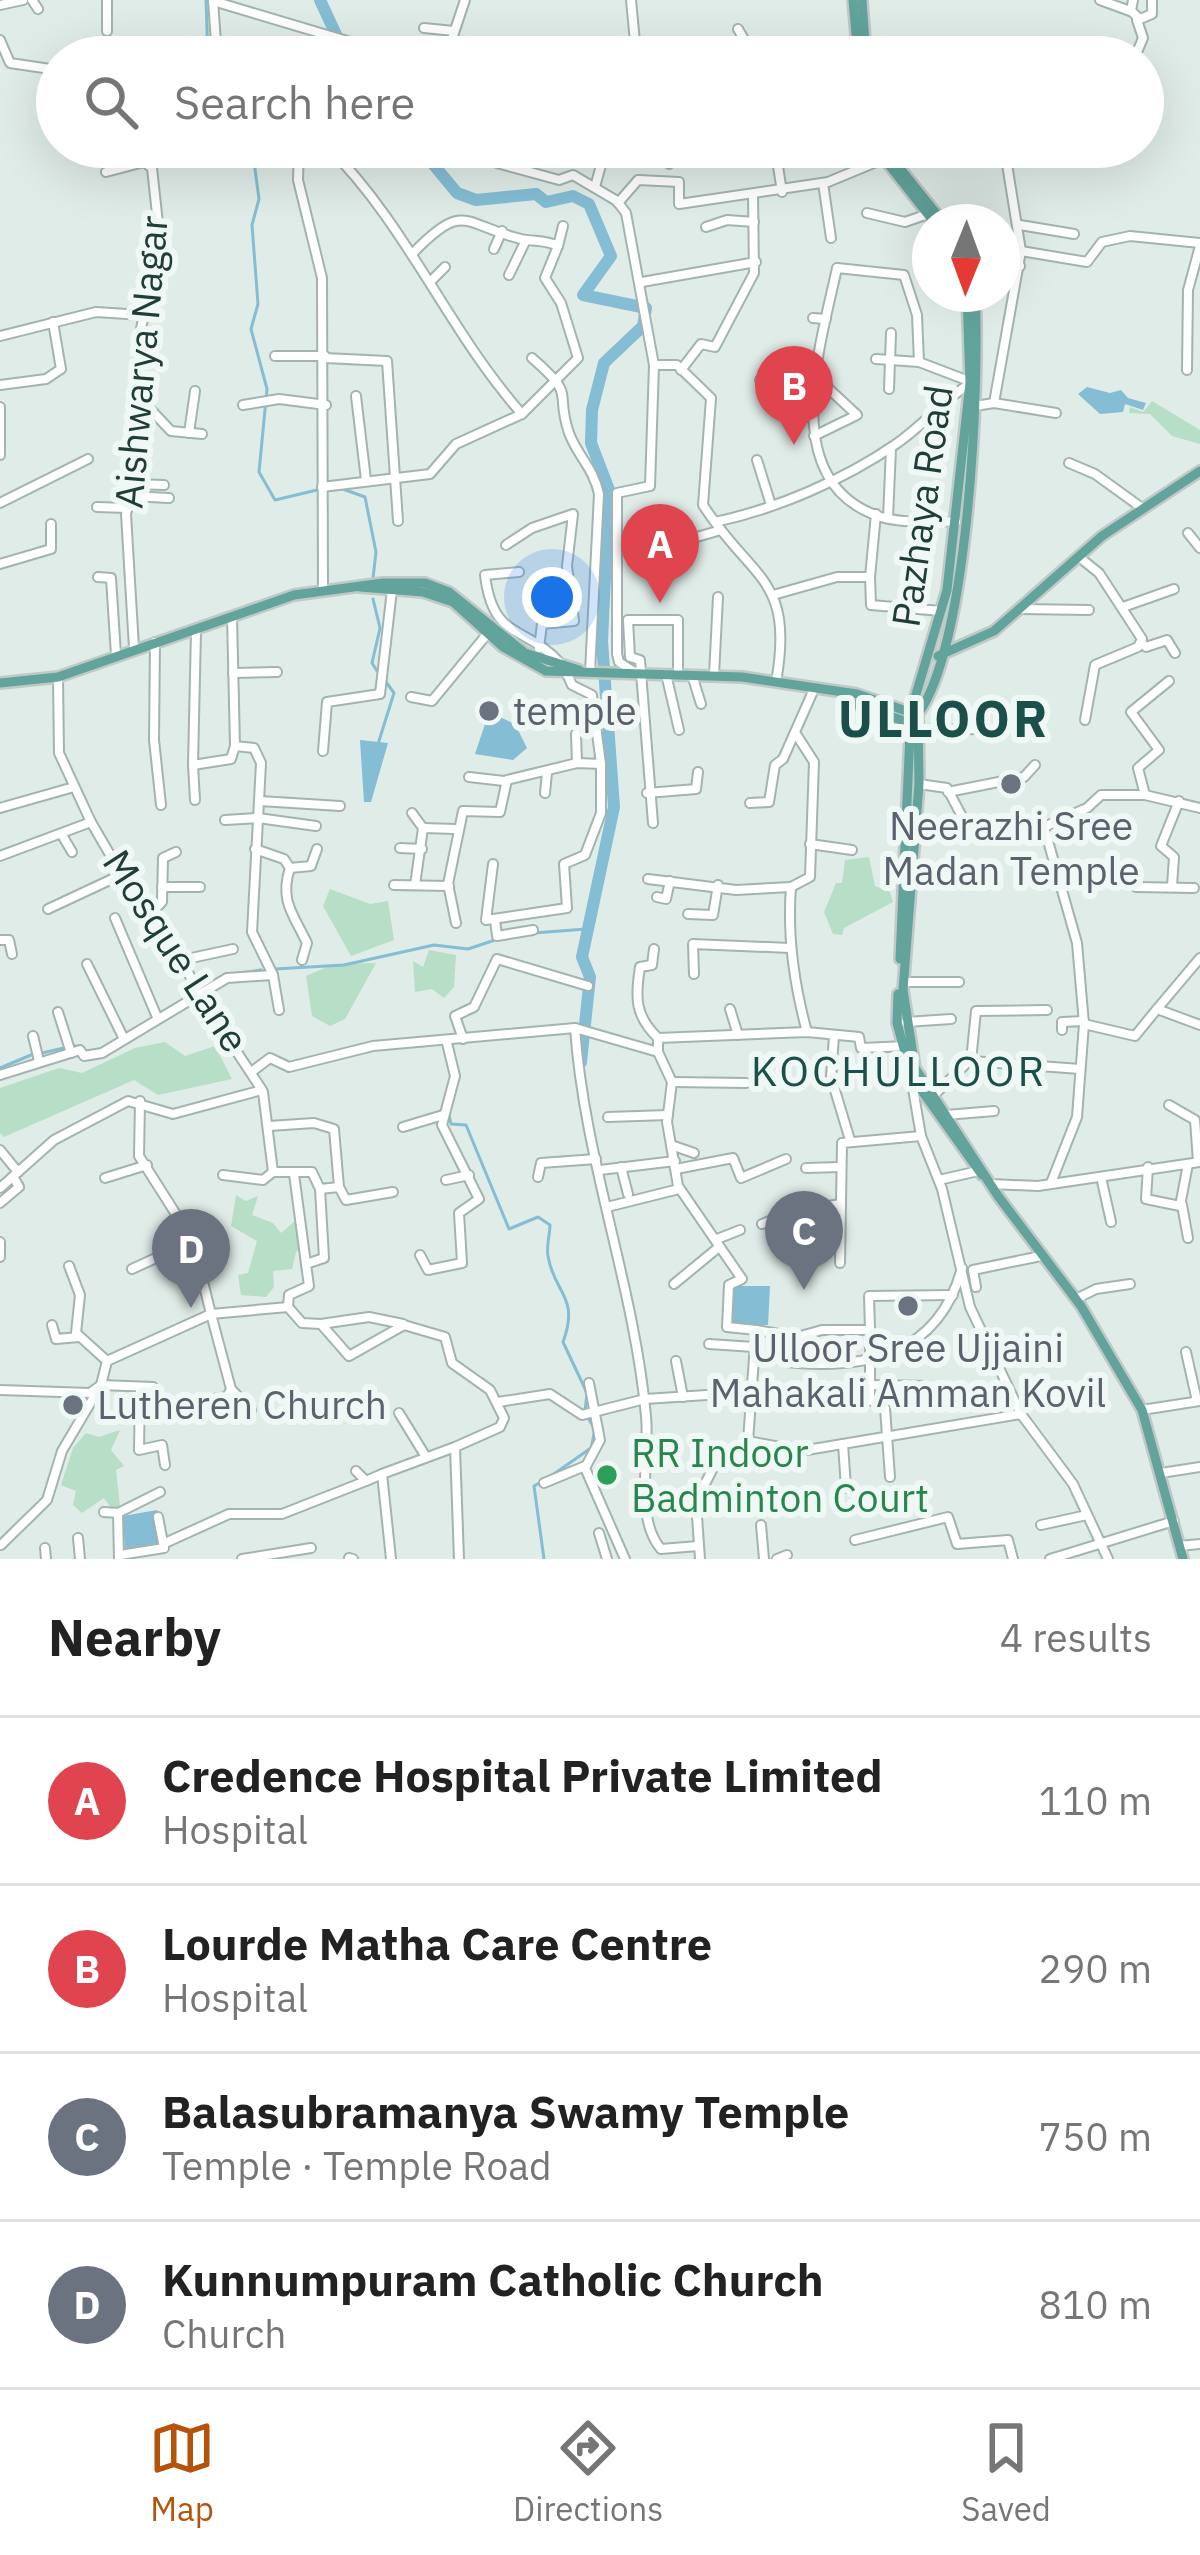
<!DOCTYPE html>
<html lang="en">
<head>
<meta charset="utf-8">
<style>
	body { margin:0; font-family:"IBM Plex Sans",sans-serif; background:#f6f6f6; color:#222 }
	.compass { position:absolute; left:912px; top:204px; width:108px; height:108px; border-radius:50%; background:#fff; box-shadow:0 12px 48px #0002; rotate:181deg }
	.you { position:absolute; left:552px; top:597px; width:42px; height:42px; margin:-30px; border:9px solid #fff; border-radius:50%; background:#1a73e8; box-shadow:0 0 0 18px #1a73e833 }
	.badge { display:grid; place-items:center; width:78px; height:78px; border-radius:50%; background:#b45309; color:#fff; font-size:39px; font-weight:700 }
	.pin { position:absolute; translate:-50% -99px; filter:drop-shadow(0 3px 6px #0008) }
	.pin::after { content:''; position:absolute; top:63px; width:42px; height:36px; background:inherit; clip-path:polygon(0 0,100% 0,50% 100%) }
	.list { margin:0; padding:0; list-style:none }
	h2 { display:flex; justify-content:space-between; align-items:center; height:156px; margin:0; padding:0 48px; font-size:51px }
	h2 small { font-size:39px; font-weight:400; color:#767676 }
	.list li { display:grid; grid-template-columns:78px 1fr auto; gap:36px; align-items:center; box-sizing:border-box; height:168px; padding:0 48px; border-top:3px solid #e0e0e0 }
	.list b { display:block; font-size:45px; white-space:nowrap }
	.list p { margin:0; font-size:39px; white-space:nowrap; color:#767676 }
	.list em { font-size:39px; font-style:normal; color:#767676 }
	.icon { flex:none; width:66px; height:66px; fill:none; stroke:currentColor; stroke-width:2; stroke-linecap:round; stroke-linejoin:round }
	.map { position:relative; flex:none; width:1200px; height:1559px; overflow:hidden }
	.search { position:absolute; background:#fff; box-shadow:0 12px 48px #0002; left:36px; right:36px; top:36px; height:132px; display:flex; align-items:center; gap:30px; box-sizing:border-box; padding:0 42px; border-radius:66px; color:#767676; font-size:45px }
	.sheet { height:828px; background:#fff }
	nav { display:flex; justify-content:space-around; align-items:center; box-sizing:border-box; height:168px; border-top:3px solid #e0e0e0; background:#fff; font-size:33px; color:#767676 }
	nav a { display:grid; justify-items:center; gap:6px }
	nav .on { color:#b45309 }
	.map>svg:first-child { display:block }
</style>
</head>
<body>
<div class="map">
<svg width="1200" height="1559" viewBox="0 0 1200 1559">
	<rect width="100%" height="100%" fill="#e0ece8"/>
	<g fill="#b7dec7">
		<polygon points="1152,401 1200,430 1200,444 1172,436 1150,414 1129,413 1130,407 1143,412"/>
		<polygon points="869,857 875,886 890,892 893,902 844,928 842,935 833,934 824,912 836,883 842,883 845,860"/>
		<polygon points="330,889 370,904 388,901 394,940 351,956 323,906"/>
		<polygon points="429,950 456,955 454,987 444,998 432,989 415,992 413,961 423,967"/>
		<polygon points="376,963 345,1019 330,1026 312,1016 306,976 334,964"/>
		<polygon points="165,1042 185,1056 215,1046 232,1079 158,1095 134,1080 4,1137 0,1133 0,1088 59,1068 82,1073 135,1048"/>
		<polygon points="236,1195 246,1201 258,1196 252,1215 273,1223 281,1233 295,1221 306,1245 296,1252 292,1269 273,1271 274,1287 266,1297 241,1295 238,1275 248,1273 257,1241 231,1226"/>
		<polygon points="120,1430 111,1450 124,1466 116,1470 122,1524 104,1498 82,1513 73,1505 76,1491 61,1485 73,1448 86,1433 99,1437"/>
	</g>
	<g fill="#84bdd4">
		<polygon points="1087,387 1110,393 1121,390 1128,398 1146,403 1143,410 1125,404 1123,412 1100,414 1078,394"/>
		<polygon points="489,712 515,724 527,748 513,760 475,754"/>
		<polygon points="360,740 388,743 371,802 364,802"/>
		<polygon points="731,1286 770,1286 768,1325 731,1326"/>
		<polygon points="157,1510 157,1544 125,1549 123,1516"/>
	</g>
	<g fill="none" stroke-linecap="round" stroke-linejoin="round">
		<g stroke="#84bdd4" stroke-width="3">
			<polyline points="206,0 208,57"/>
			<polyline points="252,147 259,199 252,225 258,304 251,329 267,389 259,472 275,500 317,490"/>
			<polyline points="340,488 365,497 376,552 373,578"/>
			<polyline points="373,599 380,628 372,663 377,671"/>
			<polyline points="378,744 394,693 386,682"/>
			<polyline points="534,933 586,929"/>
			<polyline points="275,969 344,965 434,945 468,949 495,940"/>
			<polyline points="233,974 261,970"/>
			<polyline points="75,1046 89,1052"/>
			<polyline points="42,1053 64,1048"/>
			<polyline points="0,1068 31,1055"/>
			<path d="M448,1111L451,1124L466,1125L509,1229L538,1217L550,1225C550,1234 546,1247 548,1256C554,1294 580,1296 563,1342L587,1393L585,1412L595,1430L591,1448L551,1476"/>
			<polyline points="543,1481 534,1486 544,1559"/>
		</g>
		<g stroke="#84bdd4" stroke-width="12">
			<polyline points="320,0 339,41 354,57"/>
			<polyline points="419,147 457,193 476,200 536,194 546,202 573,196 589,204 611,256 583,295 646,308 643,326 604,363 592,410 591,443 609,490 602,641 614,807 582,957 590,977 581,1062"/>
		</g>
		<defs>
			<g id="minor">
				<polyline points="32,0 38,9"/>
				<polyline points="107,0 107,31"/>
				<polyline points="213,0 217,57"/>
				<polyline points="631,0 635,42"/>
				<polyline points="1100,0 1130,11"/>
				<polyline points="1133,0 1131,11 1140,19 1152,14 1152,0"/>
				<polyline points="213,1 401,57"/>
				<polyline points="0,5 23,0"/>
				<polyline points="424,28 454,31"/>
				<polyline points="0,40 10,63 57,70"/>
				<polyline points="410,45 425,57"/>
				<polyline points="78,49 87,52 85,57"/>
				<polyline points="693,53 695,57"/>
				<polyline points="311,57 318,46"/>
				<polyline points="446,57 465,0"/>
				<polyline points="516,57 517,50"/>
				<polyline points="667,57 675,52"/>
				<polyline points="727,57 751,51 738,29"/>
				<polyline points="1135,57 1143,38 1137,20"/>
				<polyline points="128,147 135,164"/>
				<polyline points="299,147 298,180 322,278 323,589"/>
				<path d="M500,147L497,163L559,180L573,175L617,201L626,213L654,365H677L711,398L703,505C751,580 795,577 776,682"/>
				<polyline points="775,147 782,192"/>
				<polyline points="1006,158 1021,251"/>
				<polyline points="891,161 1006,158 1018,147"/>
				<polyline points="669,164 671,147"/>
				<polyline points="106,172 144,162 152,168 160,242 140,333 135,481 126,514 134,648"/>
				<polyline points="823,183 831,238"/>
				<polyline points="595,187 606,147"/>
				<polyline points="618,203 638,180 679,182 679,204 828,182 881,160"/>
				<polyline points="867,213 905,222 928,214"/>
				<polyline points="1020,225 1074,234"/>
				<polyline points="706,227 727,220 754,222"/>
				<polyline points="494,249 502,231"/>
				<path d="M412,254C465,199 463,225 521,239C535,242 544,239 558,246L563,226"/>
				<polyline points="1002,264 1020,266"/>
				<polyline points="509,275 526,240"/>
				<polyline points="430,282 445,267"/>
				<polyline points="642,282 756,262"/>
				<polyline points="813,318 826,319"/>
				<polyline points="0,336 96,312 142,315"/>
				<polyline points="275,356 325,356"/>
				<polyline points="325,358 387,361 398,521"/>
				<path d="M532,358C578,398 554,389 569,433C577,455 594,469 599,494L590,672"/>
				<polyline points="876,359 919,362"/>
				<polyline points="681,370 701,344 715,347 754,273 753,194"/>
				<polyline points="1187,370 1188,290 1200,246"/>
				<polyline points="760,380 808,417"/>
				<polyline points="0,385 46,379 61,369 53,322"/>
				<polyline points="889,389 891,333"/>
				<polyline points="356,396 366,480"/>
				<polyline points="994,403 1056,413"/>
				<polyline points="243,405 279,399 326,405"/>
				<polyline points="975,406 994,403 1021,251 1087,262 1102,242 1130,236 1200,243"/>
				<polyline points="0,407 0,455"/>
				<polyline points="135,408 152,411 171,431 202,434"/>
				<polyline points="522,414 578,358 561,303 545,278 558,246"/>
				<polyline points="189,433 195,391"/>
				<polyline points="814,436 857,415 816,377"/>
				<polyline points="757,460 771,505"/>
				<polyline points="1069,463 1095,474 1142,508"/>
				<polyline points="135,484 164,485"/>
				<path d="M322,487L430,474L456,444L522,414C449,332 407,225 328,147"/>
				<polyline points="130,496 169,498"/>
				<polyline points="0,503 88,459"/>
				<polyline points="97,507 127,508"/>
				<polyline points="888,518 891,448"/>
				<path d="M715,522C776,509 844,480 896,444C922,426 943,401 969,384"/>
				<path d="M956,522C932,520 903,524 881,517C775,483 821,344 837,268L904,275L917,315L919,362L974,383"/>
				<polyline points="1188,533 1200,548"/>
				<polyline points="683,541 721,530"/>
				<polyline points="506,545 532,528 573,514 567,566 574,621 542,624 539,648"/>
				<polyline points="1079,557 1099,573 1142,639 1138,647 1095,665 1085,720"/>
				<polyline points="0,564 51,549 51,524"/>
				<path d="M519,572L485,575C493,642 526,624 561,664"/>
				<polyline points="98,577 111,578 116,655"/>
				<polyline points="870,577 876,514"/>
				<polyline points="773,595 837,577 870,577 871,605 941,611"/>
				<polyline points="1123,607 1174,589"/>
				<polyline points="1020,609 1089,610"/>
				<polyline points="232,617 235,746 254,748 261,763 252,932 273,975"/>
				<polyline points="155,642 154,740 161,805"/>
				<polyline points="1142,643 1146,647 1167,640 1175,653"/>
				<polyline points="233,673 277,672"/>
				<polyline points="636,673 619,662 617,654 617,493 650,486 654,365"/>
				<polyline points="666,674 679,730"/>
				<polyline points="692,675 701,704"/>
				<polyline points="714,675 718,597"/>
				<polyline points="411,697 432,701 488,633"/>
				<polyline points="922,730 981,729"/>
				<polyline points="576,734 577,763"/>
				<path d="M796,734L814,762L810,877L791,887C787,937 794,984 807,1032"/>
				<polyline points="323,751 327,702 380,694 392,590"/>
				<polyline points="193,765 196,631"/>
				<polyline points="469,777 504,781"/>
				<polyline points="919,784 947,788 967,826 987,832 1044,827 1077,943 1084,1024 1135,1036 1157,1009 1200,1025"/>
				<polyline points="948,792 1024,777 1035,765"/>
				<polyline points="545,793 547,773"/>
				<polyline points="647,793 696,789 698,772"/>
				<polyline points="1145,795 1138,768 1159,750 1131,712 1169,681"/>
				<polyline points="195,800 193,765 231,759 235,746"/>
				<polyline points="260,801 340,806"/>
				<polyline points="750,803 769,802 775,765 783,759 814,689"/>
				<polyline points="0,808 74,787"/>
				<polyline points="412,813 423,828 415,885"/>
				<polyline points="225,820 258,818 316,826"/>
				<polyline points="653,823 640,660 630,657 628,620 678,620 678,675"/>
				<polyline points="1044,827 1087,808 1101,795 1145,795 1200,808"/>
				<polyline points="423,828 456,829"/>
				<polyline points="62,835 72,852"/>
				<polyline points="810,844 852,850"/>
				<polyline points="400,848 422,849"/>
				<polyline points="255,849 284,859 290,868 311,866 317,849"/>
				<polyline points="0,856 91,822"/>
				<polyline points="493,864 486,920 567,908 564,864 585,855 601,813 601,764"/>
				<path d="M290,868C279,901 294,915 307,943L302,960"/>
				<polyline points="1058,873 1112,871"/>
				<polyline points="648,879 736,890 791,887"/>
				<polyline points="394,885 449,886"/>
				<polyline points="1172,886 1174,857 1161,846 1179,801"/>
				<polyline points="162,887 200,887"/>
				<polyline points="1136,887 1194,888"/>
				<polyline points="657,897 666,899 670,881"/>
				<polyline points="48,909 125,873"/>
				<polyline points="688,914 713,915 718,885"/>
				<polyline points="149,915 162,902 163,858 176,852"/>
				<polyline points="115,918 157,1017"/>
				<polyline points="495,920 497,936 533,930"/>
				<polyline points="456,923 448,884 463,811 500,812 507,780 577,763 601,764 592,695 572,685 567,674"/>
				<polyline points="0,940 9,940 12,954"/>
				<path d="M654,949L652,965L640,967C635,998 635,1016 658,1038"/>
				<polyline points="182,960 233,949"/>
				<polyline points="87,964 123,1037"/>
				<polyline points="694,974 693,944 790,948"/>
				<polyline points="904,982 959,982"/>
				<polyline points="730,1009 738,1035"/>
				<polyline points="1157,1009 1200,958"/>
				<polyline points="1047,1010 976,1011 971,1061 1080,1069"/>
				<polyline points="58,1012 71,1053"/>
				<polyline points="906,1022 951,1019"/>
				<path d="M575,1028C584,1159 634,1285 646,1416C650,1457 634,1518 661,1549L698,1546"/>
				<polyline points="1062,1030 1062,1022 1084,1021"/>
				<polyline points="33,1036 39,1061"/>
				<polyline points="834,1036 831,1077 850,1140"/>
				<polyline points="463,1039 455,1016 474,1007 497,959 588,986"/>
				<polyline points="658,1052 672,1082 667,1122 678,1186 742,1279 729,1285 727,1327 756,1330"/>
				<polyline points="915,1068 910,1071 921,1136 942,1189 970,1307 1021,1414 1073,1484 1108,1559"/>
				<polyline points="254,1070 270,1058 289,1067 373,1046 575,1028 658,1052 658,1038 807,1032 859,1037 861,1048 908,1046"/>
				<polyline points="0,1075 80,1050 84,1056 102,1053 227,978 273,975 279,1010"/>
				<polyline points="672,1082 746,1083"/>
				<polyline points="263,1092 273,1172 312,1172 320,1189 324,1258 306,1264 309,1286 289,1295 288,1306"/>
				<polyline points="933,1096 971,1059"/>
				<polyline points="1169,1105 1195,1120 1198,1162"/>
				<polyline points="946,1115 994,1111"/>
				<polyline points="608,1117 668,1115"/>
				<polyline points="269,1126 314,1123 334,1129 339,1187"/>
				<polyline points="403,1127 443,1115"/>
				<polyline points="671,1145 694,1153"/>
				<polyline points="0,1150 18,1172"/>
				<polyline points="621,1167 628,1194"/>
				<polyline points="1148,1167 1146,1199 1180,1206 1188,1164"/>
				<polyline points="806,1168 841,1167"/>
				<polyline points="676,1169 733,1158 741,1178 786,1159"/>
				<polyline points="600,1170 675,1161"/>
				<polyline points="294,1174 306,1264"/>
				<polyline points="223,1175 263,1180 273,1172"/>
				<polyline points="538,1177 541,1163 596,1159"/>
				<polyline points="1101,1177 1111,1222"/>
				<polyline points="105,1178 147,1165"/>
				<polyline points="446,1180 469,1175"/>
				<polyline points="939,1180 978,1171"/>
				<polyline points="1051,1183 1077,1117 1084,1024"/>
				<polyline points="991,1184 1038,1186 1200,1162"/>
				<polyline points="0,1188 54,1140 128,1101 173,1114 262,1090 198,993 177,949 162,944 91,822 59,753 58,677"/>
				<polyline points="320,1189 339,1187 346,1200 393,1192"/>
				<polyline points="0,1203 19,1187 14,1178"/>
				<polyline points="1182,1205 1188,1238"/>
				<polyline points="607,1207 679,1189"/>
				<polyline points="762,1224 795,1211 841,1204"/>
				<polyline points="717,1239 740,1230"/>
				<polyline points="0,1242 0,1257"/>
				<polyline points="420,1255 428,1270 462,1263 459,1213 479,1199 442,1125 455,1076 447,1043"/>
				<polyline points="840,1263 842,1143 921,1136"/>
				<polyline points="69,1266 80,1295 76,1333 107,1361"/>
				<polyline points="132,1269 193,1241"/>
				<polyline points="674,1284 719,1247"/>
				<polyline points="976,1287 973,1270 1041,1256"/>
				<polyline points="1076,1299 1096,1289 1130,1284"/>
				<polyline points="321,1324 369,1317 403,1324"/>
				<polyline points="52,1325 56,1339 79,1337"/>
				<polyline points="870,1330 870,1400 885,1408 890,1477"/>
				<polyline points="709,1344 754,1347"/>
				<polyline points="1186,1352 1197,1401"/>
				<polyline points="676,1361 683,1397"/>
				<path d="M786,1362C866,1370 938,1356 962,1268"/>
				<polyline points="589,1383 600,1440 585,1468 625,1559"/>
				<polyline points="871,1385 927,1386"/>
				<polyline points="140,1387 139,1450 162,1445 165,1465"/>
				<polyline points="231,1389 251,1410"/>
				<polyline points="0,1390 90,1393 101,1385 153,1387"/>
				<polyline points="201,1401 227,1397 231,1389 211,1314 288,1307 302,1323 321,1324 349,1356 404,1325 445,1337 452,1363 490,1390 504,1418 500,1427 455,1447 459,1559"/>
				<polyline points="498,1402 550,1394 582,1415 645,1399 753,1392"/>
				<polyline points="1142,1410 1200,1401"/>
				<polyline points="399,1413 426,1457"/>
				<polyline points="748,1441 756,1330 797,1337 822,1330 870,1330 869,1296 953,1295"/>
				<polyline points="843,1444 846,1488"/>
				<polyline points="356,1471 366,1481 382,1474"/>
				<polyline points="1161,1473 1200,1467"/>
				<polyline points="544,1483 585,1466"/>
				<polyline points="104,1512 118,1513"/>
				<polyline points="761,1525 764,1559"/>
				<polyline points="1041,1525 1087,1515"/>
				<polyline points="599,1533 607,1559"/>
				<polyline points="78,1538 80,1559"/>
				<polyline points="855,1540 948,1517 957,1544 1008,1540 1013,1559"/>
				<polyline points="165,1543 229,1514 282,1514 366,1481"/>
				<polyline points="1,1545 47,1500 62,1451 101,1385 107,1361 211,1314 193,1241 139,1156 140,1101"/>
				<polyline points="1179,1546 1200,1544"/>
				<polyline points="45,1548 46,1559"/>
				<polyline points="120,1555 164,1548 158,1517"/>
				<polyline points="349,1558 353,1559"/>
				<polyline points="119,1559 118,1513 160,1492"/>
				<polyline points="242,1559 311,1548"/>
				<polyline points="391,1559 382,1474 455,1447"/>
				<polyline points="700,1559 696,1502 720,1454 749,1448 748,1441 801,1451 1021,1414"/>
				<polyline points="777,1559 787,1555"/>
				<polyline points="1050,1559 1174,1521"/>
			</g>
			<g id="major">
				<polyline points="853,0 858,57"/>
				<polyline points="862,0 866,57"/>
				<polyline points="875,147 934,222"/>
				<polyline points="883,147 943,222"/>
				<polyline points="360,587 423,592 453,602 503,647 546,671 742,677 857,694 918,715 919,784 903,990 915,1068 998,1196 1081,1306 1142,1410 1183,1559"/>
				<polyline points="938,656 994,631 1102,536 1200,471"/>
				<polyline points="0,683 58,677 294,595 383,583 425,583 449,592 525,653 579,670"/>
				<polyline points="844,695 852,703 910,723"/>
				<path d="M914,719C969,656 980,381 975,294"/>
				<polyline points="900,959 911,711 947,590 970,383 967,294"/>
				<polyline points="898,994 897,1023 910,1071"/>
				<polyline points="922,1091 982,1175"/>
			</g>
		</defs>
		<use href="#minor" stroke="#a3b4b0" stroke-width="12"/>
		<use href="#major" stroke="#c1c9c8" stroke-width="14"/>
		<use href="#minor" stroke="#fff" stroke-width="8"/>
		<use href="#major" stroke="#62a39b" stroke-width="9"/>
	</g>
	<g fill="#6b7280" stroke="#f0f8f5" stroke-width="4.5">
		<circle cx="489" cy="711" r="12"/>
		<circle cx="1011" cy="784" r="12"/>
		<circle cx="908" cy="1306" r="12"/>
		<circle cx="73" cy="1405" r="12"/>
	</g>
	<circle fill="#2e9e5b" stroke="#f0f8f5" stroke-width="4.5" cx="607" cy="1475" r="12"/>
	<g text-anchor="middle" stroke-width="12" stroke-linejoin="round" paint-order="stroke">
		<g font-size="39" fill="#203d39" stroke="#f0f8f5">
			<text transform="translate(141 362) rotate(-85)" y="14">Aishwarya Nagar</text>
			<text transform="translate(922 506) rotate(-82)" y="14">Pazhaya Road</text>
			<text transform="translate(176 951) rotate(57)" y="14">Mosque Lane</text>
		</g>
		<g font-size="39" fill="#5b616d" stroke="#f0f8f5" text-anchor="start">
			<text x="513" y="725">temple</text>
			<text x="1011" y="840" text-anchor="middle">Neerazhi Sree<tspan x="1011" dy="45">Madan Temple</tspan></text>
			<text x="908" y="1362" text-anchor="middle">Ulloor Sree Ujjaini<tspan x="908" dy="45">Mahakali Amman Kovil</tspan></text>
			<text x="97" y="1419">Lutheren Church</text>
		</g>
		<g font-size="39" fill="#27864d" stroke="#f0f8f5" text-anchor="start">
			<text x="631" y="1467">RR Indoor<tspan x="631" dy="45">Badminton Court</tspan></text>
		</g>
		<g font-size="42" letter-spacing="3" fill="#1b504a" stroke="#f0f8f5">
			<text x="899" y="1086">KOCHULLOOR</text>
		</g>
		<g font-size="51" font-weight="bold" letter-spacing="3" fill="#1b504a" stroke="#f0f8f5">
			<text x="944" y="737">ULLOOR</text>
		</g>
	</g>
</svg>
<svg class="compass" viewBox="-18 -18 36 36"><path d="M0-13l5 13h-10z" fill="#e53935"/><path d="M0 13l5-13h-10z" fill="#767676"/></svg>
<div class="you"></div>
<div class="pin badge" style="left:660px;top:603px;background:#e0444e">A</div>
<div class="pin badge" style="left:794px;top:445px;background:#e0444e">B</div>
<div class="pin badge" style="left:804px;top:1290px;background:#6b7280">C</div>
<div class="pin badge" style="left:191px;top:1308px;background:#6b7280">D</div>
<div class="search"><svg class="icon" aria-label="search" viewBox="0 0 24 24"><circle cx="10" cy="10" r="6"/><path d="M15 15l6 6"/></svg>Search here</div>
</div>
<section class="sheet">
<h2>Nearby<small>4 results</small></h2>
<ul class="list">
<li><span class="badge" style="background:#e0444e">A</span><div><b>Credence Hospital Private Limited</b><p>Hospital</p></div><em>110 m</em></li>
<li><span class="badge" style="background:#e0444e">B</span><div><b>Lourde Matha Care Centre</b><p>Hospital</p></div><em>290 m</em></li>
<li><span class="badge" style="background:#6b7280">C</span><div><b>Balasubramanya Swamy Temple</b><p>Temple · Temple Road</p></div><em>750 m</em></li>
<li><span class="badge" style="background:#6b7280">D</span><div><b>Kunnumpuram Catholic Church</b><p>Church</p></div><em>810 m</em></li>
</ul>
</section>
<nav>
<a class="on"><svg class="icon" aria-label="map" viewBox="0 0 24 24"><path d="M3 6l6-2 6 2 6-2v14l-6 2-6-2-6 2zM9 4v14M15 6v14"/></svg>Map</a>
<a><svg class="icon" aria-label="directions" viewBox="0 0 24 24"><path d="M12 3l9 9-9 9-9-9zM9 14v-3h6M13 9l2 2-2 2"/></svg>Directions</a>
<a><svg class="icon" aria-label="saved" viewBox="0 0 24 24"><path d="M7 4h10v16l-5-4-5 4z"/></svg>Saved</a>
</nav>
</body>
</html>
